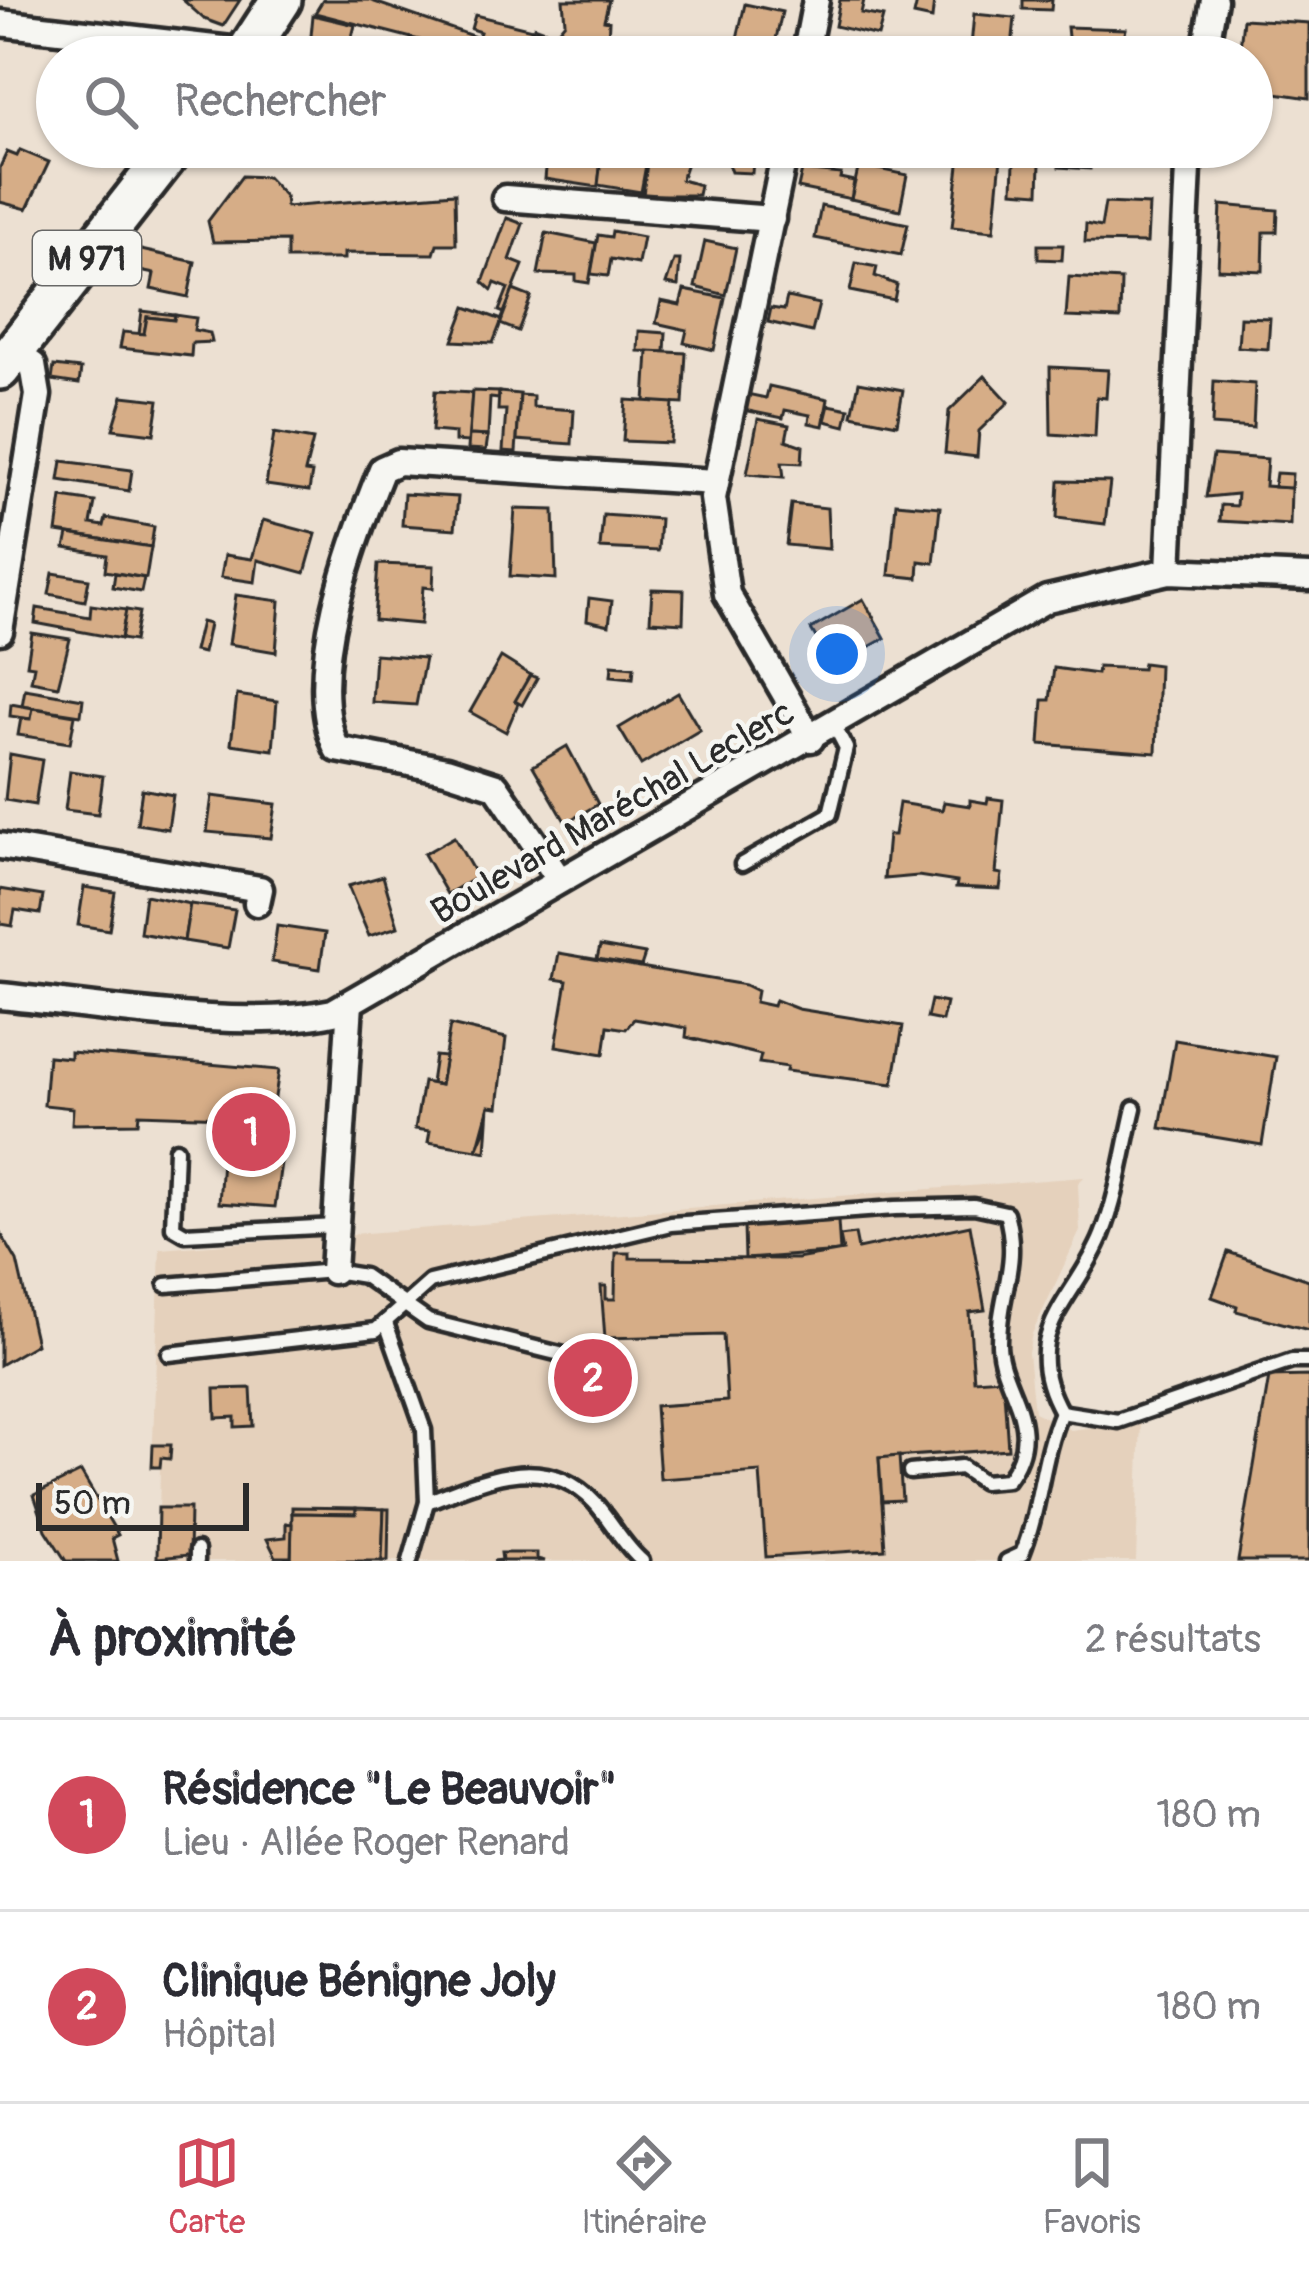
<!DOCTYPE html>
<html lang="fr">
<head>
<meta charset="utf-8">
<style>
	body { margin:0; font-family:Pangolin,sans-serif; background:#f7f7f7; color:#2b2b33 }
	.scale { position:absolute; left:36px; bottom:30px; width:213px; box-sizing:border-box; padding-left:12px; border:6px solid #2b2b2b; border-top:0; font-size:33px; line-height:42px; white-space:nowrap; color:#2b2b2b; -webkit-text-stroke:9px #f6f6f2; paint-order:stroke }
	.you { position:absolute; left:837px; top:654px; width:42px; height:42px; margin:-30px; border:9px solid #fff; border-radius:50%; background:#1a73e8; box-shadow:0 0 0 18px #1a73e833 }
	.badge { display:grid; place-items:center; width:78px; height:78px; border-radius:50%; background:#d1495b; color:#fff; font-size:39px; font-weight:700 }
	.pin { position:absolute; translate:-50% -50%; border:6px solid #fff; box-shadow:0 3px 12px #0006 }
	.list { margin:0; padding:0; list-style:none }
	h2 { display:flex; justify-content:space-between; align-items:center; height:156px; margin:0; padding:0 48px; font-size:51px }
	h2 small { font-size:39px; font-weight:400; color:#7c7c81 }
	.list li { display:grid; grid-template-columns:78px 1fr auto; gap:36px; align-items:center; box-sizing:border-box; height:192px; padding:0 48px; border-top:3px solid #e1e1e2 }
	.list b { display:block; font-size:45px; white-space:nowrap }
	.list p { margin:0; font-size:39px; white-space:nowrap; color:#7c7c81 }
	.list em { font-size:39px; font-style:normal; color:#7c7c81 }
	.icon { flex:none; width:66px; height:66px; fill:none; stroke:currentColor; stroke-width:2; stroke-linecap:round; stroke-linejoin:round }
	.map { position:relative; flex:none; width:1309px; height:1561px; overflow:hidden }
	.search { position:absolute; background:#fff; box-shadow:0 3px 9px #0004; left:36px; right:36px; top:36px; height:132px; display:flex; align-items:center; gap:30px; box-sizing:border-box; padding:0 42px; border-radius:66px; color:#7c7c81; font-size:45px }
	.sheet { height:540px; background:#fff }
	nav { display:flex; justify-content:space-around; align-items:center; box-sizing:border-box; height:168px; border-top:3px solid #e1e1e2; background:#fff; font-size:33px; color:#7c7c81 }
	nav a { display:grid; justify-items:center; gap:6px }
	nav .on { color:#d1495b }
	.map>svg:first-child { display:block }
</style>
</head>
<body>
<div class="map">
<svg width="1309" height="1561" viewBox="0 0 1309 1561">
	<rect width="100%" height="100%" fill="#ece0d2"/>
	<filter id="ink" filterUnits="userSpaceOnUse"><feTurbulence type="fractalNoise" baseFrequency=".00833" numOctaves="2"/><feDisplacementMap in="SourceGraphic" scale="24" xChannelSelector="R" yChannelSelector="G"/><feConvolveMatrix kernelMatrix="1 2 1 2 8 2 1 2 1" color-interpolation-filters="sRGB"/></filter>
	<g filter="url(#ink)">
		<polygon fill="#e5d1bc" points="1084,1177 1078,1183 1080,1231 1032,1334 1028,1353 1034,1412 1071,1430 1141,1421 1136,1561 158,1561 160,1468 152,1467 160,1249"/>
		<g fill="#d6ad87" stroke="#2b2b2b" stroke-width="3" fill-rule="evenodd">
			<polygon points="183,0 240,0 223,26 204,19"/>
			<path d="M323,0H369L478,38L480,32L471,29L475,15L532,29L521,57H485L315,13ZM500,36L514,40L509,56L495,52Z"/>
			<polygon points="563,0 609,0 604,20 609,21 608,41 558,39 557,57 537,57 545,34 533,26 555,34 565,22"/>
			<polygon points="840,0 864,0 861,13 883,17 878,36 835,26"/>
			<polygon points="907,0 934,0 932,19 914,15 917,2"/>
			<polygon points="1023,0 1052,0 1051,10 1023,9"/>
			<polygon points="745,4 782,12 773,52 736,43"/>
			<polygon points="974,14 1015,18 1011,57 970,57"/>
			<polygon points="313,15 355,25 347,57 309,57"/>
			<polygon points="1243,19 1309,23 1309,98 1263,91 1262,104 1252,103 1252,57 1239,57"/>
			<polygon points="1067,27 1126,29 1120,57 1130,57 1070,57"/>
			<polygon points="532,29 545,34 537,57 521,57"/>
			<polygon points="500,36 514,40 509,56 495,52"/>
			<polygon points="548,147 602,152 598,187 545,179"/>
			<polygon points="714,147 768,147 767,160 713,155"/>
			<polygon points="961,147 1002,147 994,231 952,227"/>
			<polygon points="1054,147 1091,147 1090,169 1059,167"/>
			<polygon points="20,150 49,162 27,209 0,202 0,167 7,152 17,156"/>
			<polygon points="602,152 648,154 641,192 598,185"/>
			<polygon points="648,154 689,157 681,180 700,185 698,195 643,195"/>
			<polygon points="726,159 753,161 752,173 731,172"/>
			<polygon points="1014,161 1040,163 1039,193 1013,191"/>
			<polygon points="859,165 907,175 900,210 851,199"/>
			<polygon points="802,170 841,174 840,178 854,181 851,199 798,188"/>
			<polygon points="242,176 267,177 285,196 286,207 455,193 456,244 437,244 434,254 344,253 344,259 287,259 287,241 213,242 208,221"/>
			<polygon points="1105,203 1149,205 1147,243 1085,242 1086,224 1101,227"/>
			<polygon points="1221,205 1278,210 1277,232 1264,232 1263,271 1218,269"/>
			<polygon points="821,206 908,224 901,255 815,238"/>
			<polygon points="507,218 523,224 510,260 523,265 504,313 499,311 508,288 495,283 492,290 483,282"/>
			<polygon points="612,231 643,237 638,264 611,259 608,276 591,274 598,235 611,237"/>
			<polygon points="546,233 596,243 589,283 576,281 576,275 538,274"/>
			<polygon points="705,241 736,248 726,295 695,287"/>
			<polygon points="1038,245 1063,245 1062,260 1038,259"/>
			<polygon points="141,250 195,262 188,297 151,289 154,274 126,268"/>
			<polygon points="674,260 680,260 678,286 666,284"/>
			<polygon points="856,263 877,267 875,276 897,285 894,300 850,291"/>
			<polygon points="1069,277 1121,280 1120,319 1066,317"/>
			<polygon points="513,290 531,297 518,331 500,324"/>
			<polygon points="684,290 725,298 714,350 684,343 687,330 656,323 661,301 680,305"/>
			<polygon points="787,297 819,304 812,332 768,322 771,308 784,310"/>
			<polygon points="466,307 502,320 493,343 453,341"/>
			<polygon points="142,311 175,315 174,320 147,317 144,334 139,334"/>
			<polygon points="175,315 196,318 194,330 210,333 212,342 192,343 191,356 120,348 123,332 144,334 147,317 174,320"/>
			<polygon points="1240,317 1270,318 1268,349 1238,347"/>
			<polygon points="639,331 666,333 665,352 638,351"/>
			<polygon points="648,351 686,353 683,404 645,402"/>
			<polygon points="54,366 81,369 79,384 52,380"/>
			<polygon points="1050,367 1108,370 1106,398 1097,397 1095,437 1051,434"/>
			<polygon points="985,376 1009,402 979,431 977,457 945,453 949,411"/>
			<polygon points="1214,381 1255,384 1253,428 1212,425"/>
			<polygon points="859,382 903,390 897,424 852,415"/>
			<polygon points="769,386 828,399 823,426 809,423 810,415 785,410 783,418 744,410 747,394 766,398"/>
			<polygon points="435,391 472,393 468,442 455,441 455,433 432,431"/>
			<polygon points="472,391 499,392 499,399 490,398 488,436 469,435"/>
			<polygon points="499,392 520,394 516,452 503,451 506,410 498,410"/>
			<polygon points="520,395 533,396 533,407 574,410 572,444 517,440"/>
			<polygon points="123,396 159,400 154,434 113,429"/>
			<polygon points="626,400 673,403 670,443 623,441"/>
			<polygon points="829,405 849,409 845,426 825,421"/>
			<polygon points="758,419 789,425 786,440 803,446 802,463 782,462 784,477 747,474"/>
			<polygon points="274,433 313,440 305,472 312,473 309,491 266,485"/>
			<polygon points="469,435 488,436 486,450 468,449"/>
			<polygon points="1213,455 1267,459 1265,486 1291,488 1290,525 1220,521 1221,505 1236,506 1237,494 1206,497"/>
			<polygon points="62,461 132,470 129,491 59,480"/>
			<polygon points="1276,473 1292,474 1291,488 1274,487"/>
			<polygon points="1059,481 1110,482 1105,524 1057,518"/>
			<polygon points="404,494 458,497 455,529 402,525"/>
			<polygon points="62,497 95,502 91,524 104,526 106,518 154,527 151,547 57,532"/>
			<polygon points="896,503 940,507 934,563 919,561 918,578 889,575"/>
			<polygon points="791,504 827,508 829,549 786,545"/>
			<polygon points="515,509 554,510 556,579 510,576"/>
			<polygon points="603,515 660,519 658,551 600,548"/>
			<polygon points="263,520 316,534 305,573 258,560 255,582 221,577 225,555 252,559"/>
			<polygon points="68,534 151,547 146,578 105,571 107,555 65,548"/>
			<polygon points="378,564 434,566 433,588 423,587 420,624 374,620"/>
			<polygon points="53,573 89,579 85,601 49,594"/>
			<polygon points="115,573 144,578 141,592 113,587"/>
			<polygon points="652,589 684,590 683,623 650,621"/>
			<polygon points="236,595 280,601 276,652 229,644"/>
			<polygon points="589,598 612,601 609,625 587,620"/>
			<polygon points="863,599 885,638 833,667 811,629"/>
			<polygon points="91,605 126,610 121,639 35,623 37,608 90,617"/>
			<polygon points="126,610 139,612 134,641 121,639"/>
			<polygon points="201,622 209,624 203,653 194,651"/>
			<polygon points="32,633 70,639 58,686 31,681 34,666 27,665"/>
			<polygon points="375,654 425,658 416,705 372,702"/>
			<polygon points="501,657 530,675 506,732 470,712"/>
			<polygon points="1143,663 1159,665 1156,753 1040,744 1043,700 1050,700 1054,668 1097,674 1098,667 1142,669"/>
			<polygon points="612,665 634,667 633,678 611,676"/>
			<polygon points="530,675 537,678 522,705 515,701"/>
			<polygon points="25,689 83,699 81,715 22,706"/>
			<polygon points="678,693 700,730 641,765 619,728"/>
			<polygon points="237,695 277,701 273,750 231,744"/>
			<polygon points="11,704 33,708 31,719 10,716"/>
			<polygon points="33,708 75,715 70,743 18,735 21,718 31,719"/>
			<polygon points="567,746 598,804 566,823 533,766"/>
			<polygon points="10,754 42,760 35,805 5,800"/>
			<polygon points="70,771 103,776 98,814 65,810"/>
			<polygon points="142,789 173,795 168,829 137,824"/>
			<polygon points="212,796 276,804 271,838 207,832"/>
			<polygon points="988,798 1003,800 996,873 1002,874 1000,889 956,887 957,882 918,876 884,879 888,835 894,835 899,803 942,810 944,802 970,806 970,800 987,803"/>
			<polygon points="454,837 477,877 447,894 424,854"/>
			<polygon points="383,876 398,927 369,936 348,886"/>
			<polygon points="84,887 115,892 109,930 78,925"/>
			<polygon points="0,889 43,896 40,914 15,910 12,926 0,924"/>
			<polygon points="145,895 190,904 184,941 140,933"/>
			<polygon points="190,904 235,910 228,948 184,941"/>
			<polygon points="277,926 325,933 320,969 272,962"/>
			<polygon points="600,946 645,954 641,966 597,959"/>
			<polygon points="559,953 745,985 757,991 755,1002 773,1006 775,1000 798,1009 903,1026 893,1084 786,1071 787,1067 759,1063 761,1055 686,1037 687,1028 634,1019 626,1029 608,1026 604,1054 556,1046 567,981 554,979"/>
			<polygon points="931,1000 946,1003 942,1021 927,1018"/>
			<polygon points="450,1025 506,1038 498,1107 489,1106 477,1150 428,1142 430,1131 415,1129 423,1082 440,1085"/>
			<polygon points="1175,1040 1276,1057 1262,1145 1160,1128"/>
			<polygon points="70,1052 279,1070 271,1124 279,1125 277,1140 284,1140 275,1207 219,1203 225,1117 139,1114 138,1123 72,1124 73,1108 44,1105 48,1056 70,1058"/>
			<polygon points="435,1056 445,1057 440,1085 431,1083"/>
			<polygon points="489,1106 486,1152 477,1150 485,1131"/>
			<polygon points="838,1221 840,1252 745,1259 744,1226"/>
			<polygon points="970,1225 985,1310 969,1312 974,1380 1003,1378 1008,1449 879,1458 885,1549 766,1557 760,1472 660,1479 655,1406 727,1401 723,1335 605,1338 601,1286 606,1286 606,1299 615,1299 616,1253 630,1253 630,1258 797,1259 843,1251 840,1236 855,1234 858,1249"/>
			<polygon points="0,1232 17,1261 36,1344 0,1365"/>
			<polygon points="1228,1252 1309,1280 1309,1330 1236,1311 1237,1306 1212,1297"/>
			<polygon points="1309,1376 1309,1561 1238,1561 1269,1377"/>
			<polygon points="251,1388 253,1426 235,1427 235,1417 216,1418 215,1389"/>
			<polygon points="153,1445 171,1445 170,1459 161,1458 160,1467 152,1467"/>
			<polygon points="899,1456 902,1500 882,1501 879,1458"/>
			<polygon points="81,1472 118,1535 112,1538 118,1561 66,1561 46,1530 34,1495"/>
			<polygon points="292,1507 356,1508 356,1514 292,1513"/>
			<polygon points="158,1508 190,1508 189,1555 157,1558"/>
			<polygon points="356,1508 384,1509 382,1561 291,1561 292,1513 356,1514"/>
			<polygon points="384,1509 389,1509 388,1561 382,1561"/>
			<polygon points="286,1523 292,1524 291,1557 276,1557 267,1539 286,1537"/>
			<polygon points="501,1553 537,1553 537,1559 545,1561 493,1561 502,1560"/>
		</g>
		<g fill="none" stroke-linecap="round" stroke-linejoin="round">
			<defs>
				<g id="service">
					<polyline points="742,864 830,814 846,748 834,725"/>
					<path d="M1134,1108C1124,1149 1118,1195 1102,1235C1075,1302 1016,1332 1061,1412L1118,1421L1292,1361H1309"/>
					<polyline points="176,1149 173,1227 185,1234 335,1226"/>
					<polyline points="166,1285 333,1271 364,1276 428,1321 564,1355 616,1377"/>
					<polyline points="386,1323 424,1430 427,1502 410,1561"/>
					<path d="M169,1354L376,1330L430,1282L671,1224L895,1208L974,1206L1006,1213C1021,1265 998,1295 999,1345C1001,1390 1048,1427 1007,1480L983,1482L961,1467L910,1472"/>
					<path d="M427,1502C483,1480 545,1450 594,1502C611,1520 623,1545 642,1561"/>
					<polyline points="197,1561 197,1550"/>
					<path d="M1007,1561L1022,1554C1041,1507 1041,1458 1061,1412"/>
				</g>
				<g id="minor">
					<polyline points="0,23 248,52"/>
					<polyline points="805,57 816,0"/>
					<polyline points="1204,57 1214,0"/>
					<polyline points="786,147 713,498 727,594 811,739"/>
					<polyline points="505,198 772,219"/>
					<polyline points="1169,571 1189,147"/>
					<polyline points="0,631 38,395 33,365 14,352"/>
					<polyline points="0,846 260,889 257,903"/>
					<path d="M559,879L496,786L446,770L337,749C302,675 353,541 382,469L398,462L715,482"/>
					<path d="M0,996C97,1005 240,1032 333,1012L1047,599L1169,571L1309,577"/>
					<polyline points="333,1271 350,1003"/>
				</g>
				<g id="primary">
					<polyline points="244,57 281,0"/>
					<polyline points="0,369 174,147"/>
				</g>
			</defs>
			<use href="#service" stroke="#2b2b2b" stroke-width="21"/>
			<use href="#minor" stroke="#2b2b2b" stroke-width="33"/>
			<use href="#primary" stroke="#2b2b2b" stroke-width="48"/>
			<use href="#service" stroke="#f6f6f2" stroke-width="12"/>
			<use href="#minor" stroke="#f6f6f2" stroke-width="24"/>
			<use href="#primary" stroke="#f6f6f2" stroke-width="39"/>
		</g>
	</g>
	<g text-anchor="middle" stroke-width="9" stroke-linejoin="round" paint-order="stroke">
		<rect fill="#f6f6f2" stroke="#686867" stroke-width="3" x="33" y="231" width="108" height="54" rx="9"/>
		<g font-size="33" font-weight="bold" fill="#2b2b2b">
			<text x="87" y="270">M 971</text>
		</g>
		<g font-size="36" fill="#2b2b2b" stroke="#f6f6f2">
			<text transform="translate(612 811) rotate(-30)" y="13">Boulevard Maréchal Leclerc</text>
		</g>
	</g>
</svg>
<div class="scale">50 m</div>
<div class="you"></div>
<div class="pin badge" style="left:251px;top:1132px">1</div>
<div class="pin badge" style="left:593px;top:1378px">2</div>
<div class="search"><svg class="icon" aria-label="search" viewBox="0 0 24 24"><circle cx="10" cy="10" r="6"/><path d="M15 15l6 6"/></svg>Rechercher</div>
</div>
<section class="sheet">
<h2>À proximité<small>2 résultats</small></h2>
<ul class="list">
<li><span class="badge">1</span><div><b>Résidence &quot;Le Beauvoir&quot;</b><p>Lieu · Allée Roger Renard</p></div><em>180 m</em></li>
<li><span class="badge">2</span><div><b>Clinique Bénigne Joly</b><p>Hôpital</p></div><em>180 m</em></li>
</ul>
</section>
<nav>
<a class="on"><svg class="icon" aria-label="map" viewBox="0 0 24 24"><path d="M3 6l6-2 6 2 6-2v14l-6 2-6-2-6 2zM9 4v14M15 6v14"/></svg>Carte</a>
<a><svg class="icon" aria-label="directions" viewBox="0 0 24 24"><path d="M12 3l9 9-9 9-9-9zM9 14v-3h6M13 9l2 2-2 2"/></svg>Itinéraire</a>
<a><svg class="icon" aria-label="saved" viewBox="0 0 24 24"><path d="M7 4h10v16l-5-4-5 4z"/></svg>Favoris</a>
</nav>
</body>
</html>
